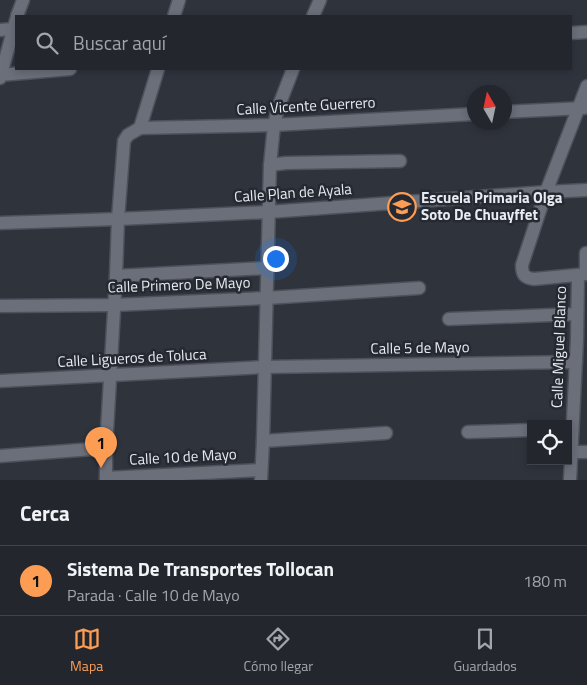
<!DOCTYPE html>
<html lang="es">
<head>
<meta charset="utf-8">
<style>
	body { margin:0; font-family:"Titillium Web",sans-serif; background:#2b2e35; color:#f1f3f6 }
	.controls { position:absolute; right:15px; bottom:15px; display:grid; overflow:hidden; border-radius:0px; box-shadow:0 2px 8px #0003 }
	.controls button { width:45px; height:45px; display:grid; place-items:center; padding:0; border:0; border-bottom:1px solid #404349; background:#23262d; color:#f1f3f6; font:25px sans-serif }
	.compass { position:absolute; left:467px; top:85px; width:45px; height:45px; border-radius:50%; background:#23262d; box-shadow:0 2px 8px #0003; rotate:351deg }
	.you { position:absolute; left:275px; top:258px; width:18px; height:18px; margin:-12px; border:4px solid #fff; border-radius:50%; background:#1a73e8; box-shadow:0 0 0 8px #1a73e833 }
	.badge { display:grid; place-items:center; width:32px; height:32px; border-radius:50%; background:#fc9d53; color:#111; font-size:16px; font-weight:700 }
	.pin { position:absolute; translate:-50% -41px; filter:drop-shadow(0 1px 2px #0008) }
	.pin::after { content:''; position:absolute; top:26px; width:18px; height:15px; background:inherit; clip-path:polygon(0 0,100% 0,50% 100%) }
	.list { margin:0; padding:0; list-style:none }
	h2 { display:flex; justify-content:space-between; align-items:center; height:65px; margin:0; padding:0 20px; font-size:21px }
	h2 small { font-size:16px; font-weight:400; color:#a3a5aa }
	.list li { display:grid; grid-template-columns:32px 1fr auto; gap:15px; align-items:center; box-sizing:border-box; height:70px; padding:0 20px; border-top:1px solid #404349 }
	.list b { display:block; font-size:19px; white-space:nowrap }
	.list p { margin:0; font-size:16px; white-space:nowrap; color:#a3a5aa }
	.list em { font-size:16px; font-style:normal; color:#a3a5aa }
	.icon { flex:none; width:28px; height:28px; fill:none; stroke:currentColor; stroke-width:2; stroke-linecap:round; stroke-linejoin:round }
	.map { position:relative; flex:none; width:587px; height:480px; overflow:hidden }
	.search { position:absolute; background:#23262d; box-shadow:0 2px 8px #0003; left:15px; right:15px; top:15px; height:55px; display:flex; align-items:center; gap:12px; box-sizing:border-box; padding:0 18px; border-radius:0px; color:#a3a5aa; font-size:19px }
	.sheet { height:135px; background:#23262d }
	nav { display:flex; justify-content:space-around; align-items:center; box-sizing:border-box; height:70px; border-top:1px solid #404349; background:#23262d; font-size:14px; color:#a3a5aa }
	nav a { display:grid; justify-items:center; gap:2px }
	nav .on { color:#fc9d53 }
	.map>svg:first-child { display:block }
</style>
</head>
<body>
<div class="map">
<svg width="587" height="480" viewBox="0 0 587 480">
	<rect width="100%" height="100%" fill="#2f333c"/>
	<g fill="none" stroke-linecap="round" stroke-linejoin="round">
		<defs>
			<g id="street">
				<polyline points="17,16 23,0"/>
				<polyline points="174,16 179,0"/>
				<polyline points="313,16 320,0"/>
				<polyline points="0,30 13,29"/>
				<polyline points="571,33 587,32"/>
				<polyline points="0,75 70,69"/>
				<polyline points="0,78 16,20"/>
				<path d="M587,86L546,192L522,265C522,274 524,278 534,279L587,274"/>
				<polyline points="504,112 584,108"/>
				<polyline points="140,128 158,69"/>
				<polyline points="270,165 286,163 400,161"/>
				<polyline points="0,223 118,219 268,212 546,192 587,190"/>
				<polyline points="586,253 586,274"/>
				<polyline points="116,276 267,268"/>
				<polyline points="0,306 115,305 267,298 419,288"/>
				<polyline points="449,319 577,314"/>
				<polyline points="0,381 265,367 576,362"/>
				<polyline points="468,432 531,430"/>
				<polyline points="263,441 386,433"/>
				<polyline points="571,452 587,452"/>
				<polyline points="0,456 106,448"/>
				<polyline points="106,478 261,470"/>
				<polyline points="106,480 106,448 116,276 118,219 124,141 128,135 140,128 274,125 474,114"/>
				<polyline points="261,480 263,441 270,165 274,125 278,108 293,69"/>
				<polyline points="570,480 577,339 578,276"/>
			</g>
		</defs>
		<use href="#street" stroke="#4d5159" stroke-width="15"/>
		<use href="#street" stroke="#6a6f7a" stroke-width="12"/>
	</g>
	<defs>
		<symbol id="school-ring" viewBox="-11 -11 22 22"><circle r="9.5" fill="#252932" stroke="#fc9d53" stroke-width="1.5"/><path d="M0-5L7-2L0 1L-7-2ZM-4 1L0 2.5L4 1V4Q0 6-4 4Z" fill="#fc9d53"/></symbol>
	</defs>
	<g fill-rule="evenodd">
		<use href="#school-ring" x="386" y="191" width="32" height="32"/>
	</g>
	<g text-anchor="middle" stroke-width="5" stroke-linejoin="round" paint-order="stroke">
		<g font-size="15" fill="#e8ebf1" stroke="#252932">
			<text transform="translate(306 106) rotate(-3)" y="5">Calle Vicente Guerrero</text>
			<text transform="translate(293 193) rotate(-4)" y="5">Calle Plan de Ayala</text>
			<text transform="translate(179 285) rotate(-2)" y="5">Calle Primero De Mayo</text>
			<text transform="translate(559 347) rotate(-88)" y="5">Calle Miguel Blanco</text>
			<text transform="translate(420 348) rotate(-1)" y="5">Calle 5 de Mayo</text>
			<text transform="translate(132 358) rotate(-3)" y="5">Calle Ligueros de Toluca</text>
			<text transform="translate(183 457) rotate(-3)" y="5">Calle 10 de Mayo</text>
		</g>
		<g font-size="15" font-weight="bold" fill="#e8ebf1" stroke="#252932" text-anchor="start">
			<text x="421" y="203">Escuela Primaria Olga<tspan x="421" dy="17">Soto De Chuayffet</tspan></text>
		</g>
	</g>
</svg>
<div class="controls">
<button><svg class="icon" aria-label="locate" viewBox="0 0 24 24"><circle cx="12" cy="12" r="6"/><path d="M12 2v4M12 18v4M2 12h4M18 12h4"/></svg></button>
</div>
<svg class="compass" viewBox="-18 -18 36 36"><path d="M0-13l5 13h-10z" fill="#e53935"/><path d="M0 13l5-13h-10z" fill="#a3a5aa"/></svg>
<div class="you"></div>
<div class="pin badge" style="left:101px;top:468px">1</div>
<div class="search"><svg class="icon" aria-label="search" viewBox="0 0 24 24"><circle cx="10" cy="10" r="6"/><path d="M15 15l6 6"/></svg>Buscar aquí</div>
</div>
<section class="sheet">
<h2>Cerca<small></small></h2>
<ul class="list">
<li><span class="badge">1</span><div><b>Sistema De Transportes Tollocan</b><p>Parada · Calle 10 de Mayo</p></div><em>180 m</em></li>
</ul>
</section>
<nav>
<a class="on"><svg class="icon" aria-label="map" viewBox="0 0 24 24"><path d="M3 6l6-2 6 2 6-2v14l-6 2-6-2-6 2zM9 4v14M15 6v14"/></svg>Mapa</a>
<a><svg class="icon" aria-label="directions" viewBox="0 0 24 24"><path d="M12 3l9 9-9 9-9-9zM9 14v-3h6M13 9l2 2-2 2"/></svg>Cómo llegar</a>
<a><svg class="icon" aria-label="saved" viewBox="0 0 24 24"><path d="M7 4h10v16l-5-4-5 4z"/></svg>Guardados</a>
</nav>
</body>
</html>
